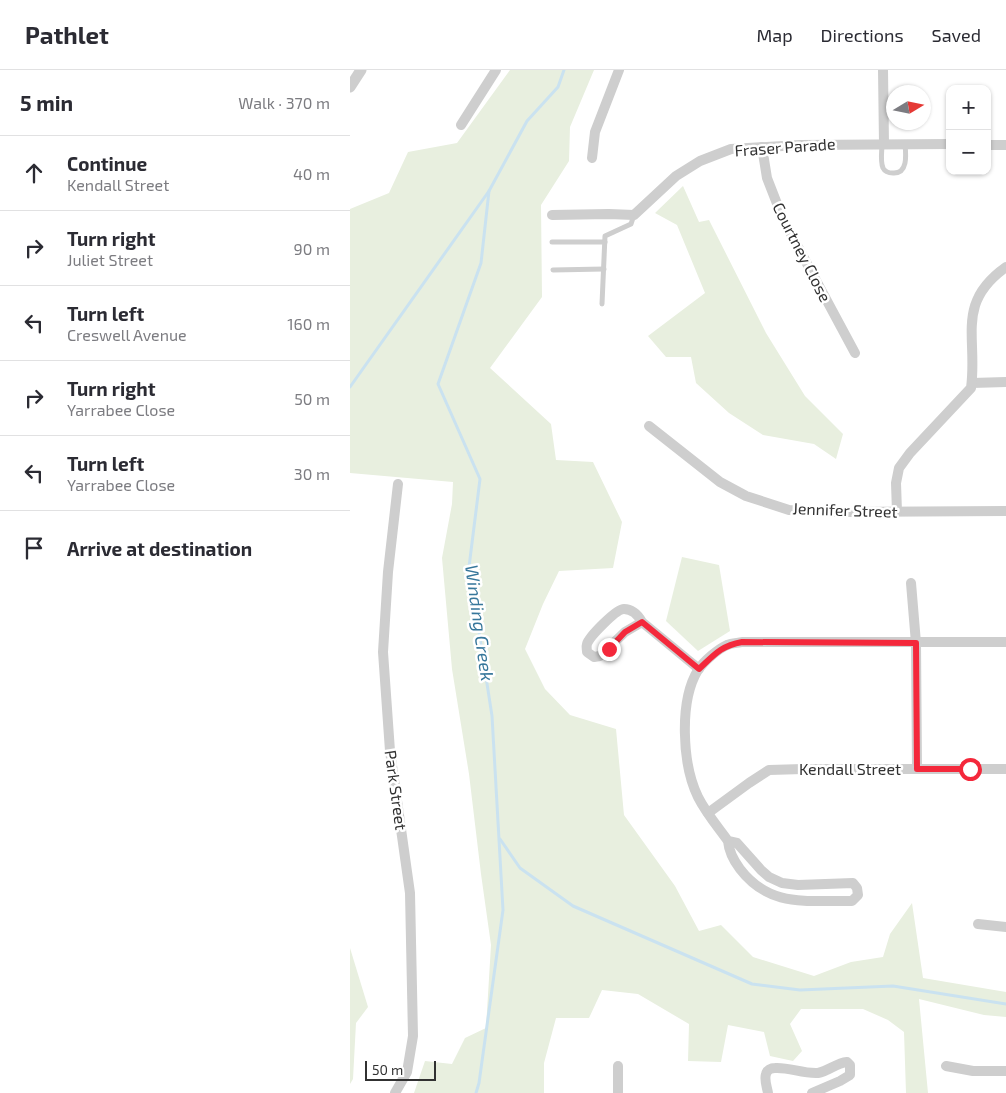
<!DOCTYPE html>
<html lang="en">
<head>
<meta charset="utf-8">
<style>
	body { margin:0; font-family:"Exo 2",sans-serif; background:#f2f2f3; color:#2b2b33 }
	.controls { position:absolute; right:15px; top:15px; display:grid; overflow:hidden; border-radius:10px; box-shadow:0 1px 4px #0004 }
	.controls button { width:45px; height:45px; display:grid; place-items:center; padding:0; border:0; border-bottom:1px solid #e1e1e2; background:#fff; color:#2b2b33; font:25px sans-serif }
	.compass { position:absolute; left:536px; top:15px; width:45px; height:45px; border-radius:50%; background:#fff; box-shadow:0 1px 4px #0004; rotate:80deg }
	.scale { position:absolute; left:15px; bottom:12px; width:71px; box-sizing:border-box; padding-left:5px; border:2px solid #313131; border-top:0; font-size:14px; line-height:18px; white-space:nowrap; color:#313131; -webkit-text-stroke:4px #fff; paint-order:stroke }
	.stop { position:absolute; width:15px; height:15px; margin:-11px; border:4px solid #f4283b; border-radius:50%; background:#fff }
	.stop.end { background:#f4283b; border-color:#fff; box-shadow:0 1px 5px #0008 }
	.list { margin:0; padding:0; list-style:none }
	h2 { display:flex; justify-content:space-between; align-items:center; height:65px; margin:0; padding:0 20px; font-size:21px }
	h2 small { font-size:16px; font-weight:400; color:#7c7c81 }
	.list li { display:grid; grid-template-columns:32px 1fr auto; gap:15px; align-items:center; box-sizing:border-box; height:75px; padding:0 20px; border-top:1px solid #e1e1e2 }
	.list b { display:block; font-size:19px; white-space:nowrap }
	.list p { margin:0; font-size:16px; white-space:nowrap; color:#7c7c81 }
	.list em { font-size:16px; font-style:normal; color:#7c7c81 }
	.icon { flex:none; width:28px; height:28px; fill:none; stroke:currentColor; stroke-width:2; stroke-linecap:round; stroke-linejoin:round }
	.map { position:relative; flex:none; width:656px; height:1023px; overflow:hidden }
	header { display:flex; align-items:center; gap:30px; box-sizing:border-box; height:70px; padding:0 25px; background:#fff; border-bottom:1px solid #e1e1e2 }
	header strong { font-size:24px }
	nav { display:flex; gap:28px; margin-inline-start:auto; font-size:18px }
	main { display:flex }
	aside { flex:1; background:#fff }
	.map>svg:first-child { display:block }
</style>
</head>
<body>
<header>
<strong>Pathlet</strong>
<nav><a>Map</a><a>Directions</a><a>Saved</a></nav>
</header>
<main>
<aside>
<h2>5 min<small>Walk · 370 m</small></h2>
<ul class="list">
<li><svg class="icon" aria-label="ahead" viewBox="0 0 24 24"><path d="M12 20V5M6 11l6-6 6 6"/></svg><div><b>Continue</b><p>Kendall Street</p></div><em>40 m</em></li>
<li><svg class="icon" aria-label="right" viewBox="0 0 24 24"><path d="M7 20v-9h11M14 6l5 5-5 5"/></svg><div><b>Turn right</b><p>Juliet Street</p></div><em>90 m</em></li>
<li><svg class="icon" aria-label="left" viewBox="0 0 24 24"><path d="M17 20v-9H6M10 6l-5 5 5 5"/></svg><div><b>Turn left</b><p>Creswell Avenue</p></div><em>160 m</em></li>
<li><svg class="icon" aria-label="right" viewBox="0 0 24 24"><path d="M7 20v-9h11M14 6l5 5-5 5"/></svg><div><b>Turn right</b><p>Yarrabee Close</p></div><em>50 m</em></li>
<li><svg class="icon" aria-label="left" viewBox="0 0 24 24"><path d="M17 20v-9H6M10 6l-5 5 5 5"/></svg><div><b>Turn left</b><p>Yarrabee Close</p></div><em>30 m</em></li>
<li><svg class="icon" aria-label="arrive" viewBox="0 0 24 24"><path d="M6 21V4h12l-3 4 3 4H6"/></svg><div><b>Arrive at destination</b></div></li>
</ul>
</aside>
<div class="map">
<svg width="656" height="1023" viewBox="0 0 656 1023">
	<rect width="100%" height="100%" fill="#fff"/>
	<g fill="#e8efdf">
		<polygon points="160,0 244,0 220,57 219,91 191,135 192,227 140,298 201,354 206,390 243,392 272,452 263,498 209,501 193,534 175,579 195,619 220,645 266,659 274,745 325,816 349,861 371,855 403,887 464,906 501,892 533,887 540,864 562,833 573,908 656,922 656,947 634,945 569,929 578,1023 556,1023 554,962 538,950 513,939 451,939 440,954 452,981 443,991 420,986 414,962 378,955 371,992 338,991 339,954 288,924 252,920 239,948 206,948 194,993 194,1023 64,1023 75,991 102,994 115,968 136,958 141,875 131,804 119,704 102,599 92,488 102,434 103,412 0,403 0,139 39,123 58,82 107,73"/>
		<polygon points="333,116 349,152 359,150 416,263 455,326 493,364 486,389 464,374 413,365 379,343 346,313 341,287 316,287 298,266 355,223 327,155 305,143"/>
		<polygon points="332,487 369,495 380,561 348,581 316,551"/>
		<polygon points="0,878 18,937 6,953 3,1009 0,1014"/>
	</g>
	<g fill="none" stroke-linecap="round" stroke-linejoin="round">
		<g stroke="#cae2f0" stroke-width="3">
			<polyline points="0,317 139,121 177,51 208,17 214,0"/>
			<polyline points="150,769 170,798 223,836 402,914 450,920 543,916 656,934"/>
			<polyline points="126,1023 129,1013 153,840 142,646 119,497 130,409 88,314 131,193 139,121"/>
		</g>
		<g stroke="#cecece" stroke-width="5">
			<path d="M532,74C532,81 530,91 533,98C535,102 539,103 543,103C558,104 556,85 555,74"/>
			<polyline points="202,172 255,172"/>
			<polyline points="203,200 254,199"/>
			<polyline points="252,234 255,166 281,154 284,145"/>
		</g>
		<g stroke="#cecece" stroke-width="10">
			<polyline points="533,0 534,74"/>
			<polyline points="111,55 146,0"/>
			<polyline points="637,75 656,75"/>
			<polyline points="412,77 417,108 433,149 505,283"/>
			<polyline points="242,88 245,62 269,0"/>
			<polyline points="202,145 259,144 284,145 326,106 350,91 381,79 450,75 600,74"/>
			<polyline points="622,313 656,312"/>
			<polyline points="299,356 370,412 396,426 439,440 487,442 656,441"/>
			<path d="M547,442L546,413L549,398L560,383L621,318C628,268 605,233 656,197"/>
			<polyline points="561,513 566,573 567,699"/>
			<path d="M292,552L275,562L250,586L244,587L237,582C237,579 236,577 237,574C239,567 266,539 274,539C282,539 288,545 292,552L349,599"/>
			<polyline points="358,743 399,713 419,700 453,699 656,699"/>
			<path d="M378,771L387,773L411,800L419,807L432,813L448,815L503,813L507,818L508,825L502,831H500C456,830 420,838 390,799C384,791 379,782 378,771C368,757 356,743 348,727C332,694 329,631 348,600C354,591 368,579 377,575C382,573 388,573 392,572H656"/>
			<polyline points="628,854 656,857"/>
			<polyline points="268,996 268,1023"/>
			<polyline points="596,996 623,1001 656,1001"/>
			<polyline points="45,1023 57,1002 63,966 60,823 40,681 33,582 38,502 48,414"/>
			<path d="M418,1023C417,1017 414,1010 416,1004C417,1000 421,998 425,998C439,997 453,1004 468,1003C479,1001 486,993 497,992L500,995V1005L490,1011L462,1023"/>
		</g>
		<polyline stroke="#cecece" stroke-width="11" points="0,17 11,0"/>
	</g>
	<g fill="none" stroke-linecap="round" stroke-linejoin="round">
		<path stroke="#f4283b" stroke-width="6" d="M259,579L275,562L292,552L349,599C365,584 371,576 392,572L566,573L567,699H620"/>
	</g>
	<g text-anchor="middle" stroke-width="5" stroke-linejoin="round" paint-order="stroke">
		<g font-size="16" fill="#313131" stroke="#fff">
			<text transform="translate(435 77) rotate(-4)" y="6">Fraser Parade</text>
			<text transform="translate(452 182) rotate(63)" y="6">Courtney Close</text>
			<text transform="translate(495 440) rotate(2)" y="6">Jennifer Street</text>
			<text x="500" y="705">Kendall Street</text>
			<text transform="translate(46 720) rotate(82)" y="6">Park Street</text>
		</g>
		<g font-size="18" font-style="italic" fill="#37779b" stroke="#fff">
			<text transform="translate(129 553) rotate(82)" y="6">Winding Creek</text>
		</g>
	</g>
</svg>
<div class="controls">
<button>+</button>
<button>−</button>
</div>
<svg class="compass" viewBox="-18 -18 36 36"><path d="M0-13l5 13h-10z" fill="#e53935"/><path d="M0 13l5-13h-10z" fill="#7c7c81"/></svg>
<div class="scale">50 m</div>
<div class="stop" style="left:620px;top:699px"></div>
<div class="stop end" style="left:259px;top:579px"></div>
</div>
</main>
</body>
</html>
